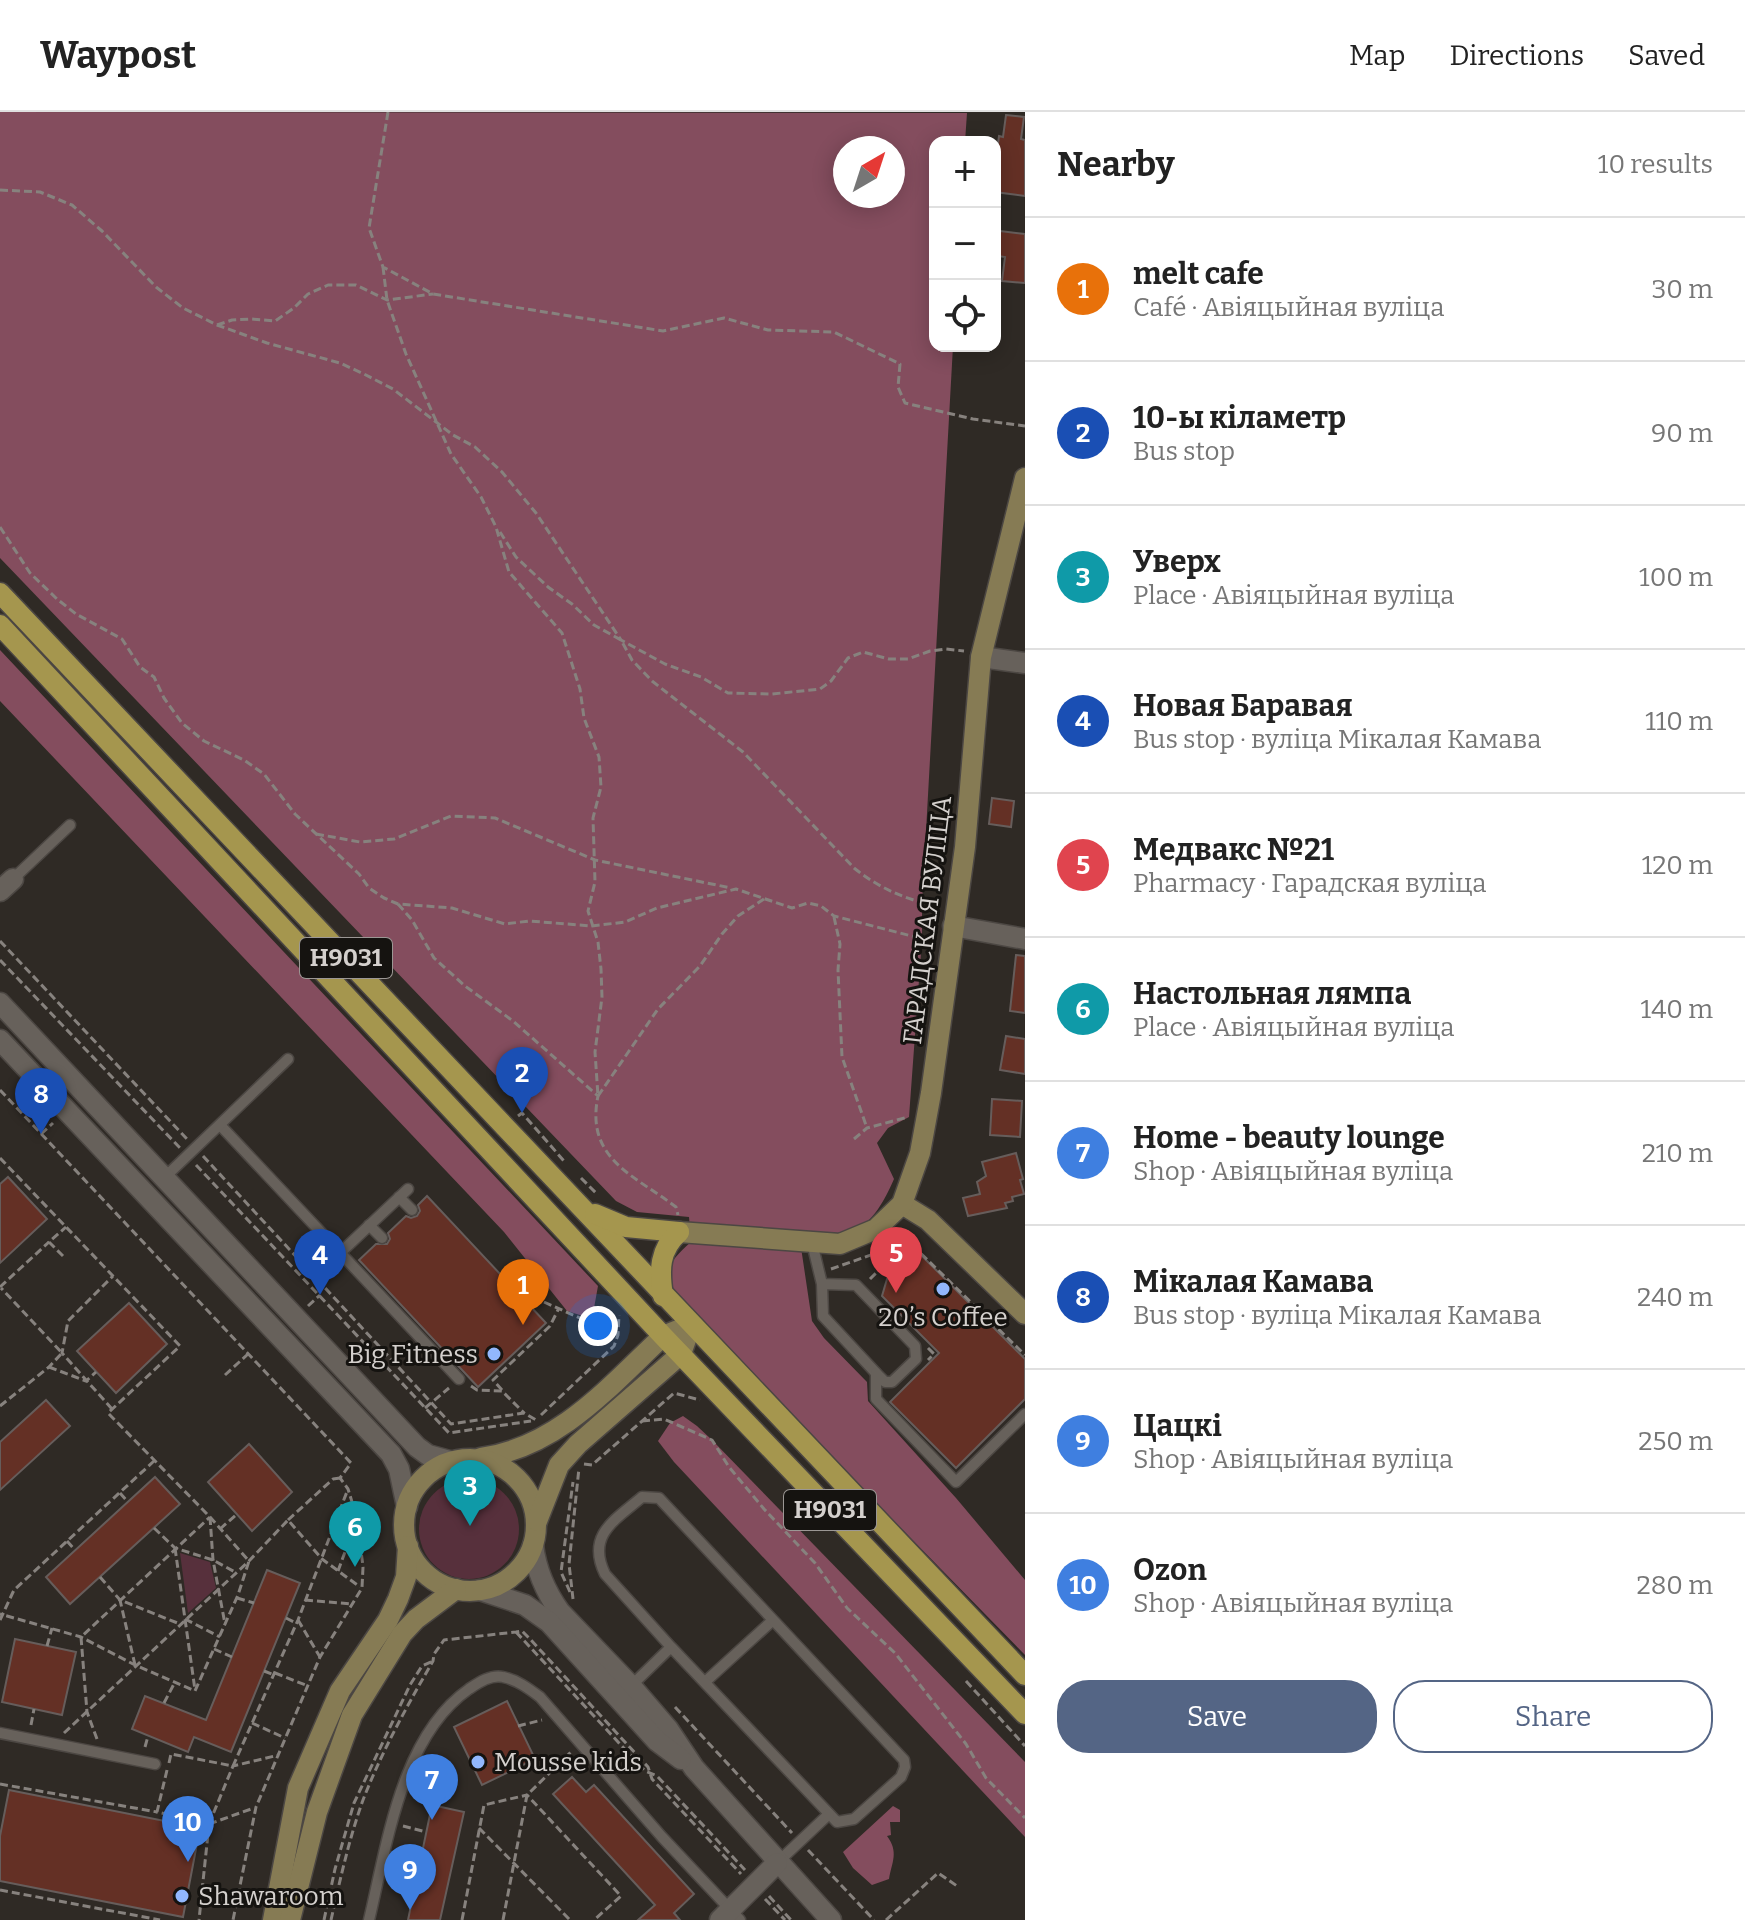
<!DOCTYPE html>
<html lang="en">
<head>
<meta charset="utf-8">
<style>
	body { margin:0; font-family:Bitter,serif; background:#f2f2f2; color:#222 }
	.controls { position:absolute; right:24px; top:24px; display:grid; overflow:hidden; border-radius:16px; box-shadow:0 4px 20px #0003 }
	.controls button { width:72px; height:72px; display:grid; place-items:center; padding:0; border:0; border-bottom:2px solid #e0e0e0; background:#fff; color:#222; font:40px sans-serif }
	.compass { position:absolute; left:833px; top:24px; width:72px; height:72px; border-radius:50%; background:#fff; box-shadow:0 4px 20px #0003; rotate:39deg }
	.you { position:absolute; left:598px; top:1214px; width:28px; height:28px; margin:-20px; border:6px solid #fff; border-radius:50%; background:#1a73e8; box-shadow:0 0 0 12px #1a73e833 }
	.badge { display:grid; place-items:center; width:52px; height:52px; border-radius:50%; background:#546585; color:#fff; font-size:26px; font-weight:700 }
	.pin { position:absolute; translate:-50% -66px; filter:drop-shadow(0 2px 4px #0008) }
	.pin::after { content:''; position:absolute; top:42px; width:28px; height:24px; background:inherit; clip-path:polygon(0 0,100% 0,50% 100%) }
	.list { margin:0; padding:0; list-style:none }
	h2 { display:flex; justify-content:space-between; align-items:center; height:104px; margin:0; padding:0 32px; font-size:34px }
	h2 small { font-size:26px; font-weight:400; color:#767676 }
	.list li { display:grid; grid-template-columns:52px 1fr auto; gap:24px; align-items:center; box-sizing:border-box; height:144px; padding:0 32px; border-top:2px solid #e0e0e0 }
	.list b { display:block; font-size:30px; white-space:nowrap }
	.list p { margin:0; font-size:26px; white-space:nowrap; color:#767676 }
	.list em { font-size:26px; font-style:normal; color:#767676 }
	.actions { display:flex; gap:16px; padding:24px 32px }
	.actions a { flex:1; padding:18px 0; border:2px solid #546585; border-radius:32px; text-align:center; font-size:28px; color:#546585 }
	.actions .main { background:#546585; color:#fff }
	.icon { flex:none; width:44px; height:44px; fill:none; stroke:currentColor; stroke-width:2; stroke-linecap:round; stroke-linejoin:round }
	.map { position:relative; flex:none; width:1025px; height:1808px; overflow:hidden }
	header { display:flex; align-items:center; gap:48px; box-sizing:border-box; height:112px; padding:0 40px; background:#fff; border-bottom:2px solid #e0e0e0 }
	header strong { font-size:38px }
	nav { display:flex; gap:44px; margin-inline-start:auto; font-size:28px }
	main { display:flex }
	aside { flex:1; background:#fff }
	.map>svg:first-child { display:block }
</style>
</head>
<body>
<header>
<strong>Waypost</strong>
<nav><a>Map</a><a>Directions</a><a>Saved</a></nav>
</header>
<main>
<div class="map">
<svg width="1025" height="1808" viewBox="0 0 1025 1808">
	<rect width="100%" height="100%" fill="#2f2a25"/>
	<g fill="#57303c">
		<circle cx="469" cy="1417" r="50"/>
		<polygon points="180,1441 210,1450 216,1476 188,1501"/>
	</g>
	<g fill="#844d5e" fill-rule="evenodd">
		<path d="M0,0L967,1L965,30H935V234H953L922,791V827L909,1005L888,1016L877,1031L894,1067C870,1121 856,1123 799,1122L812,1209L824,1226L867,1270L868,1289L956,1386L1025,1468V1543L671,1181C662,1157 673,1146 691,1130L689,1105L637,1100L616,1089L0,446ZM845,36H893V84H845Z"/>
		<polygon points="0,538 598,1174 594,1196 583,1204 567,1199 504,1120 0,589"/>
		<polygon points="683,1304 697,1314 712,1328 1025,1650 1025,1725 674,1350 658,1329 670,1311"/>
		<path d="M893,1694L900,1698V1710H890L891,1723L887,1724C899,1740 892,1750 889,1767L872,1773L853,1756L843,1740Z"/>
	</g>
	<g fill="#643025" stroke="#665d5b" stroke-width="2">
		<polygon points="1006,3 1024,5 1021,27 1025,28 1025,84 995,80 995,54 999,24 1003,25"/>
		<polygon points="1000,119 1025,122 1025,171 1002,169 1005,145 998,144"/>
		<polygon points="992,686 1014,689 1011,715 989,712"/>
		<polygon points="1016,843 1025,844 1025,901 1010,899"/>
		<polygon points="1006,924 1025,927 1025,962 1000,958"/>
		<polygon points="992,987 1022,989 1020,1025 990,1023"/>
		<polygon points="1016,1041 1023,1067 1020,1068 1024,1082 1012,1085 1013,1089 1005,1091 1007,1096 968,1104 963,1086 980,1082 977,1070 986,1064 982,1050"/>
		<polygon points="8,1065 47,1107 0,1151 0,1072"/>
		<polygon points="427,1084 546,1211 478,1275 359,1148 376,1132 387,1132 390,1127 388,1121 406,1104 411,1106 417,1104 420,1099 418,1093"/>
		<polygon points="914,1136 1025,1247 1025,1287 956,1356 890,1290 939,1241 882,1184 895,1140"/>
		<polygon points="129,1191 167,1232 116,1281 77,1239"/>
		<polygon points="46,1288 70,1314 0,1378 0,1330"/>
		<polygon points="249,1332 292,1380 252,1419 208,1370"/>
		<polygon points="155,1365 180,1392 70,1492 46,1465"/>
		<polygon points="267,1458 300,1471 231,1640 194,1625 188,1640 132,1617 145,1584 206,1608"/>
		<polygon points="15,1527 76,1540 62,1603 2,1590"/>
		<polygon points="507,1589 535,1647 482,1673 454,1615"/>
		<polygon points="572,1665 586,1680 594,1673 694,1782 674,1801 680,1808 638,1808 655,1793 553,1682"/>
		<polygon points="9,1678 200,1716 183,1805 0,1769 0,1724"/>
		<polygon points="432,1693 464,1700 440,1808 408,1808"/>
	</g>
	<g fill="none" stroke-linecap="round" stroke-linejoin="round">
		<defs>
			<g id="lane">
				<polyline points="13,767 70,713"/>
				<polyline points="220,1013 459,1267"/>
				<polyline points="164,1066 288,947"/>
				<polyline points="399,1085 412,1098"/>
				<polyline points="369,1113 382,1126"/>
				<polyline points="812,1131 822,1172 823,1204 876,1261 885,1270 892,1270 916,1247 915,1234 856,1173 822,1172"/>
				<polyline points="340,1141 408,1077"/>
				<polyline points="876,1261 876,1287 956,1370 1025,1302"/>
				<polyline points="705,1570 772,1509"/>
				<path d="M631,1574L671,1535L605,1462C586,1423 615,1408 642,1385L659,1386L904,1648L905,1655L901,1665L854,1707L837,1710L671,1535"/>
				<polyline points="0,1621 155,1652"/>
				<polyline points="778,1750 829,1702"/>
				<path d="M369,1808C387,1733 401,1624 469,1577C478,1571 491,1562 503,1565C517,1568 528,1576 540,1585L662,1725L740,1808"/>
			</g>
			<g id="street">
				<polyline points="981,545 1025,551"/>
				<polyline points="0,779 13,767"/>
				<polyline points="953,814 1025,827"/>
				<polyline points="0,891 417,1335 428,1343 453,1350"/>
				<polyline points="0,928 391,1342 399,1357 407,1395"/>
				<path d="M533,1433C536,1458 545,1479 560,1500L631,1574L668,1617L694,1656L831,1808"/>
				<polyline points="480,1478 525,1493 549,1510 657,1629 681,1647"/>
				<polyline points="720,1808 777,1751"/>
			</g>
			<g id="secondary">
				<polyline points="902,1092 928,1108 1025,1202"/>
				<polyline points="679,1120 840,1132 876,1117 902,1092 920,1041 931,981 965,735 981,545 1025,366"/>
				<path d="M481,1346C558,1335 609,1275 663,1224L678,1218"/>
				<circle cx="470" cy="1413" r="66"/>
				<polyline points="537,1409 559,1353 578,1332 681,1242 691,1213"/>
				<polyline points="273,1808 298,1676 340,1579 388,1508 398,1487 406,1465 408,1434"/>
				<polyline points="290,1808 317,1700 352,1603 402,1522 416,1507 456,1477"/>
			</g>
			<g id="primary">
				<path d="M0,481C342,842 682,1203 1025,1563"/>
				<polyline points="0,513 663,1224 1025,1602"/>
				<polyline points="595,1102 626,1115 679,1120"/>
				<path d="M663,1184C659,1158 659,1138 679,1120"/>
			</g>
		</defs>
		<use href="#lane" stroke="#4c4743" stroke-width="13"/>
		<use href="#street" stroke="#4c4743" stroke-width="23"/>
		<use href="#secondary" stroke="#4c4743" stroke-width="23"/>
		<use href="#primary" stroke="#4c4743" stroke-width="23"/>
		<g stroke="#87827e" stroke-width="3" stroke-dasharray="8 4" stroke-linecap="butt">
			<polyline points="388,0 369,116 383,155 433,182 663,219 724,206 768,218 834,220 900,252 898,275 905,291 973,307 1025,314"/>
			<polyline points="0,78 40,80 72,93 102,119 156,175 183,196 217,213 267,231 340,251 364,262 393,277 453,323 475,335 502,360 536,401 621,528 665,552 701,565 728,581 772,582 820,577 831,569 848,546 863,540 889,547 908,547 930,539 946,537 964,539"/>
			<polyline points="383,155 387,188 406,242 451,342 481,385 496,415 509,460 562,521 580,577 584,606 599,645 601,675 593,706 595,770 588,799 598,830 601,857 602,885 595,940 598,984"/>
			<polyline points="217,213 232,208 251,207 275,209 294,196 308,182 328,173 356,173 387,188 433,182"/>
			<polyline points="0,415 30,461 57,487 76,502 122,527 140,555 154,565 164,586 182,611 204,629 244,648 264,662 295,702 359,762 369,776 384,786 398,792 452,796 505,812 529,809 592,814 625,810 657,796 736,777 792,796 808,791 821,794 834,804 935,830"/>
			<path d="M500,420L516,445L548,475L572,492L594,513L621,528L632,548L652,569L743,640L854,756C880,777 907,788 940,795"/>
			<polyline points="316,722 360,730 394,727 451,704 495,706 595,748 731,776"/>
			<path d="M398,792L412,808L434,846L465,874L513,909L598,984C585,1047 634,1063 676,1095L678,1103"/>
			<polyline points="834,805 840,832 838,858 842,945 867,1016"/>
			<polyline points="0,829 187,1027"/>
			<polyline points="0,848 180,1036"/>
			<polyline points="0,978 351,1351 340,1366 348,1377 357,1406 363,1455 362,1476 320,1545 256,1695 233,1808"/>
			<polyline points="598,984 658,897 700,854 722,822 738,804 764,787"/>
			<polyline points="518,1004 522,1001 564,1049"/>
			<polyline points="41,1022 53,1011"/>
			<polyline points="854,1027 867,1016 908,1005"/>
			<polyline points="203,1044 451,1312 524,1301 536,1308"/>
			<polyline points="0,1046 180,1234 108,1301 210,1405 249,1449 238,1483 195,1579 135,1553 81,1525 0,1502"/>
			<polyline points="196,1053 449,1321 531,1309"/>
			<polyline points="581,1066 598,1083"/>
			<polyline points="904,1125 1025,1243"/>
			<polyline points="63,1144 49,1130 66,1115"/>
			<polyline points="831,1157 888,1137 909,1119"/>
			<polyline points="870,1167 880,1157 888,1137 912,1133"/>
			<polyline points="0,1175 49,1130"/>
			<polyline points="544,1190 618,1223"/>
			<polyline points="308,1194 320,1183"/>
			<polyline points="928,1236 934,1242 928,1248"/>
			<polyline points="49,1255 86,1269 96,1260"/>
			<polyline points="225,1263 248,1242"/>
			<polyline points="471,1274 477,1278 502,1279 524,1301"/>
			<polyline points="502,1278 493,1268 550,1214 559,1196"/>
			<polyline points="0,1294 49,1255 62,1241 1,1176"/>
			<polyline points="425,1296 449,1276"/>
			<polyline points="112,1297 62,1241 68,1209 113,1164"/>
			<polyline points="541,1303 614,1234 618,1223 619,1203"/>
			<polyline points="642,1309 664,1307 712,1328 729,1355 764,1397 815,1451 847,1496 895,1541 966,1632 986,1666 1025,1706"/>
			<polyline points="584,1352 592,1353 674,1281 700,1288"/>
			<polyline points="120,1381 128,1390"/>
			<polyline points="210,1405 213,1448 225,1512"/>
			<polyline points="288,1408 333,1367 340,1366"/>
			<polyline points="154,1416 175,1436 213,1448 235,1460"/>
			<polyline points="220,1417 237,1402"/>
			<polyline points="67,1429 75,1438"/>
			<polyline points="175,1436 195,1578"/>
			<polyline points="338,1459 356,1410"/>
			<polyline points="100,1465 120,1488"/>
			<polyline points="570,1480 561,1460 573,1370"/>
			<polyline points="237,1486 254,1491"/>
			<polyline points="573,1487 569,1452 579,1356"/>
			<polyline points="305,1488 353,1492"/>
			<polyline points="286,1506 296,1511"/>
			<polyline points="185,1507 220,1525"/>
			<polyline points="0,1508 14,1478 154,1349"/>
			<polyline points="298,1508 320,1545"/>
			<polyline points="516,1520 645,1659 657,1664 745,1758"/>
			<polyline points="47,1534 52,1516"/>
			<polyline points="214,1537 232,1545"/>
			<polyline points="135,1553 120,1488 180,1512"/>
			<polyline points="264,1559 274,1563"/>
			<polyline points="275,1561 308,1574"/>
			<polyline points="966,1569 1025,1634"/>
			<polyline points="164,1591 175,1570"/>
			<polyline points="675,1595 792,1721"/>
			<polyline points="252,1611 285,1626"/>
			<polyline points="31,1613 34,1597"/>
			<polyline points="518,1614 542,1608"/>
			<polyline points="64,1621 249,1449 288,1408 322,1447 360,1475"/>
			<polyline points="97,1627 87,1600 81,1525 210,1405"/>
			<polyline points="145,1635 148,1624"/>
			<polyline points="169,1651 171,1642 233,1654 298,1508 348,1377"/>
			<polyline points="167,1658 157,1700 209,1712 199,1808"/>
			<polyline points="0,1672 157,1700"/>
			<polyline points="209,1712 233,1654 279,1643"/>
			<polyline points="209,1712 254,1696"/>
			<polyline points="403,1714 426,1720"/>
			<polyline points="479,1716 570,1808"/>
			<polyline points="808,1738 874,1808"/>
			<polyline points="391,1770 414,1776"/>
			<polyline points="0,1778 160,1808"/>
			<polyline points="769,1784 791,1808"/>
			<polyline points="765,1787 785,1808"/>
			<polyline points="324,1808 335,1757 354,1691 410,1573 422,1554 433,1549"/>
			<path d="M331,1808C340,1768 349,1727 363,1688C382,1639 407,1594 433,1549L434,1542L444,1528L516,1520L522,1519L530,1527L648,1655L652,1667L741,1762"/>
			<polyline points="462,1808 484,1693 527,1683 621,1784 594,1808"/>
			<polyline points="503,1808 527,1683 572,1639"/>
			<polyline points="886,1808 938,1761 957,1774"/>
		</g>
		<use href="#lane" stroke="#67615b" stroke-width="10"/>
		<use href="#street" stroke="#67615b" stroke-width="20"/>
		<use href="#secondary" stroke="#867b54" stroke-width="20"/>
		<use href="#primary" stroke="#a5964e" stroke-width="20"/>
	</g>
	<g fill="#92b7fd" stroke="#151310" stroke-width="3">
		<circle cx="943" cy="1177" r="8"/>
		<circle cx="494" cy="1242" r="8"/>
		<circle cx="478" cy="1650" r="8"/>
		<circle cx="182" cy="1784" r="8"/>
	</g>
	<g text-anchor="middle" stroke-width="6" stroke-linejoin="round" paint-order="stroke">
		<g fill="#151310" stroke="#9b9794" stroke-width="2">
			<rect x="300" y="826" width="92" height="40" rx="6"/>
			<rect x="784" y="1378" width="92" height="40" rx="6"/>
		</g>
		<g font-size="24" font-weight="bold" fill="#d4d0cd">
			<text x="346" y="854">Н9031</text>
			<text x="830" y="1406">Н9031</text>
		</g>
		<g font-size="26" fill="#d4d0cd" stroke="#151310">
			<text transform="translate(927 808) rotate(-83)" y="9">ГАРАДСКАЯ ВУЛІЦА</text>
		</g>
		<g font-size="26" fill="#d4d0cd" stroke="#151310" text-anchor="start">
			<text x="943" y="1214" text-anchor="middle">20’s Coffee</text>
			<text x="478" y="1251" text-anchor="end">Big Fitness</text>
			<text x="494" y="1659">Mousse kids</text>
			<text x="198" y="1793">Shawaroom</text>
		</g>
	</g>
</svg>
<div class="controls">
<button>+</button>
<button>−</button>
<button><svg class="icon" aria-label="locate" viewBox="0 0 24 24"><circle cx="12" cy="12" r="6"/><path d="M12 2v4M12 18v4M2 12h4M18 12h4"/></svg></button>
</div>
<svg class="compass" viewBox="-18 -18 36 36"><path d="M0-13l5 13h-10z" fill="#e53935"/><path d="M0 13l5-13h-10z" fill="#767676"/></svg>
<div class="you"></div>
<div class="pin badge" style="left:523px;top:1213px;background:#e8710a">1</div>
<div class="pin badge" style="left:522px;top:1001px;background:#1a4fb4">2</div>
<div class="pin badge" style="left:470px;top:1414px;background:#0f9aa8">3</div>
<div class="pin badge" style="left:320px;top:1183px;background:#1a4fb4">4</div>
<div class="pin badge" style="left:896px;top:1181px;background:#e0444e">5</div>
<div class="pin badge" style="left:355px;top:1455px;background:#0f9aa8">6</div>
<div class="pin badge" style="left:432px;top:1708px;background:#3f7fe0">7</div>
<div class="pin badge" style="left:41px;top:1022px;background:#1a4fb4">8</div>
<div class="pin badge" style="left:410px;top:1798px;background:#3f7fe0">9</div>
<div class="pin badge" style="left:188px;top:1750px;background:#3f7fe0">10</div>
</div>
<aside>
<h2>Nearby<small>10 results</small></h2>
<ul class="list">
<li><span class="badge" style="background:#e8710a">1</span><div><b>melt cafe</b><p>Café · Авіяцыйная вуліца</p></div><em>30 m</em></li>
<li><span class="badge" style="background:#1a4fb4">2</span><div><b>10-ы кіламетр</b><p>Bus stop</p></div><em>90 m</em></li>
<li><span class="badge" style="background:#0f9aa8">3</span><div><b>Уверх</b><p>Place · Авіяцыйная вуліца</p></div><em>100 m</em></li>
<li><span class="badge" style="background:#1a4fb4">4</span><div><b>Новая Баравая</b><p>Bus stop · вуліца Мікалая Камава</p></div><em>110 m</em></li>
<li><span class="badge" style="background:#e0444e">5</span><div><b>Медвакс №21</b><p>Pharmacy · Гарадская вуліца</p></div><em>120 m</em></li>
<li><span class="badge" style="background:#0f9aa8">6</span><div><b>Настольная лямпа</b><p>Place · Авіяцыйная вуліца</p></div><em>140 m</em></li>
<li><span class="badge" style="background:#3f7fe0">7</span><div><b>Home - beauty lounge</b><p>Shop · Авіяцыйная вуліца</p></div><em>210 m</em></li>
<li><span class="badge" style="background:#1a4fb4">8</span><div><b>Мікалая Камава</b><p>Bus stop · вуліца Мікалая Камава</p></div><em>240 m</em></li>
<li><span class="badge" style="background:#3f7fe0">9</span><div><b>Цацкi</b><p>Shop · Авіяцыйная вуліца</p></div><em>250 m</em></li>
<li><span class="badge" style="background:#3f7fe0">10</span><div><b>Ozon</b><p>Shop · Авіяцыйная вуліца</p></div><em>280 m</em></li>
</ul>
<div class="actions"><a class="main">Save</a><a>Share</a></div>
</aside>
</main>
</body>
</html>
